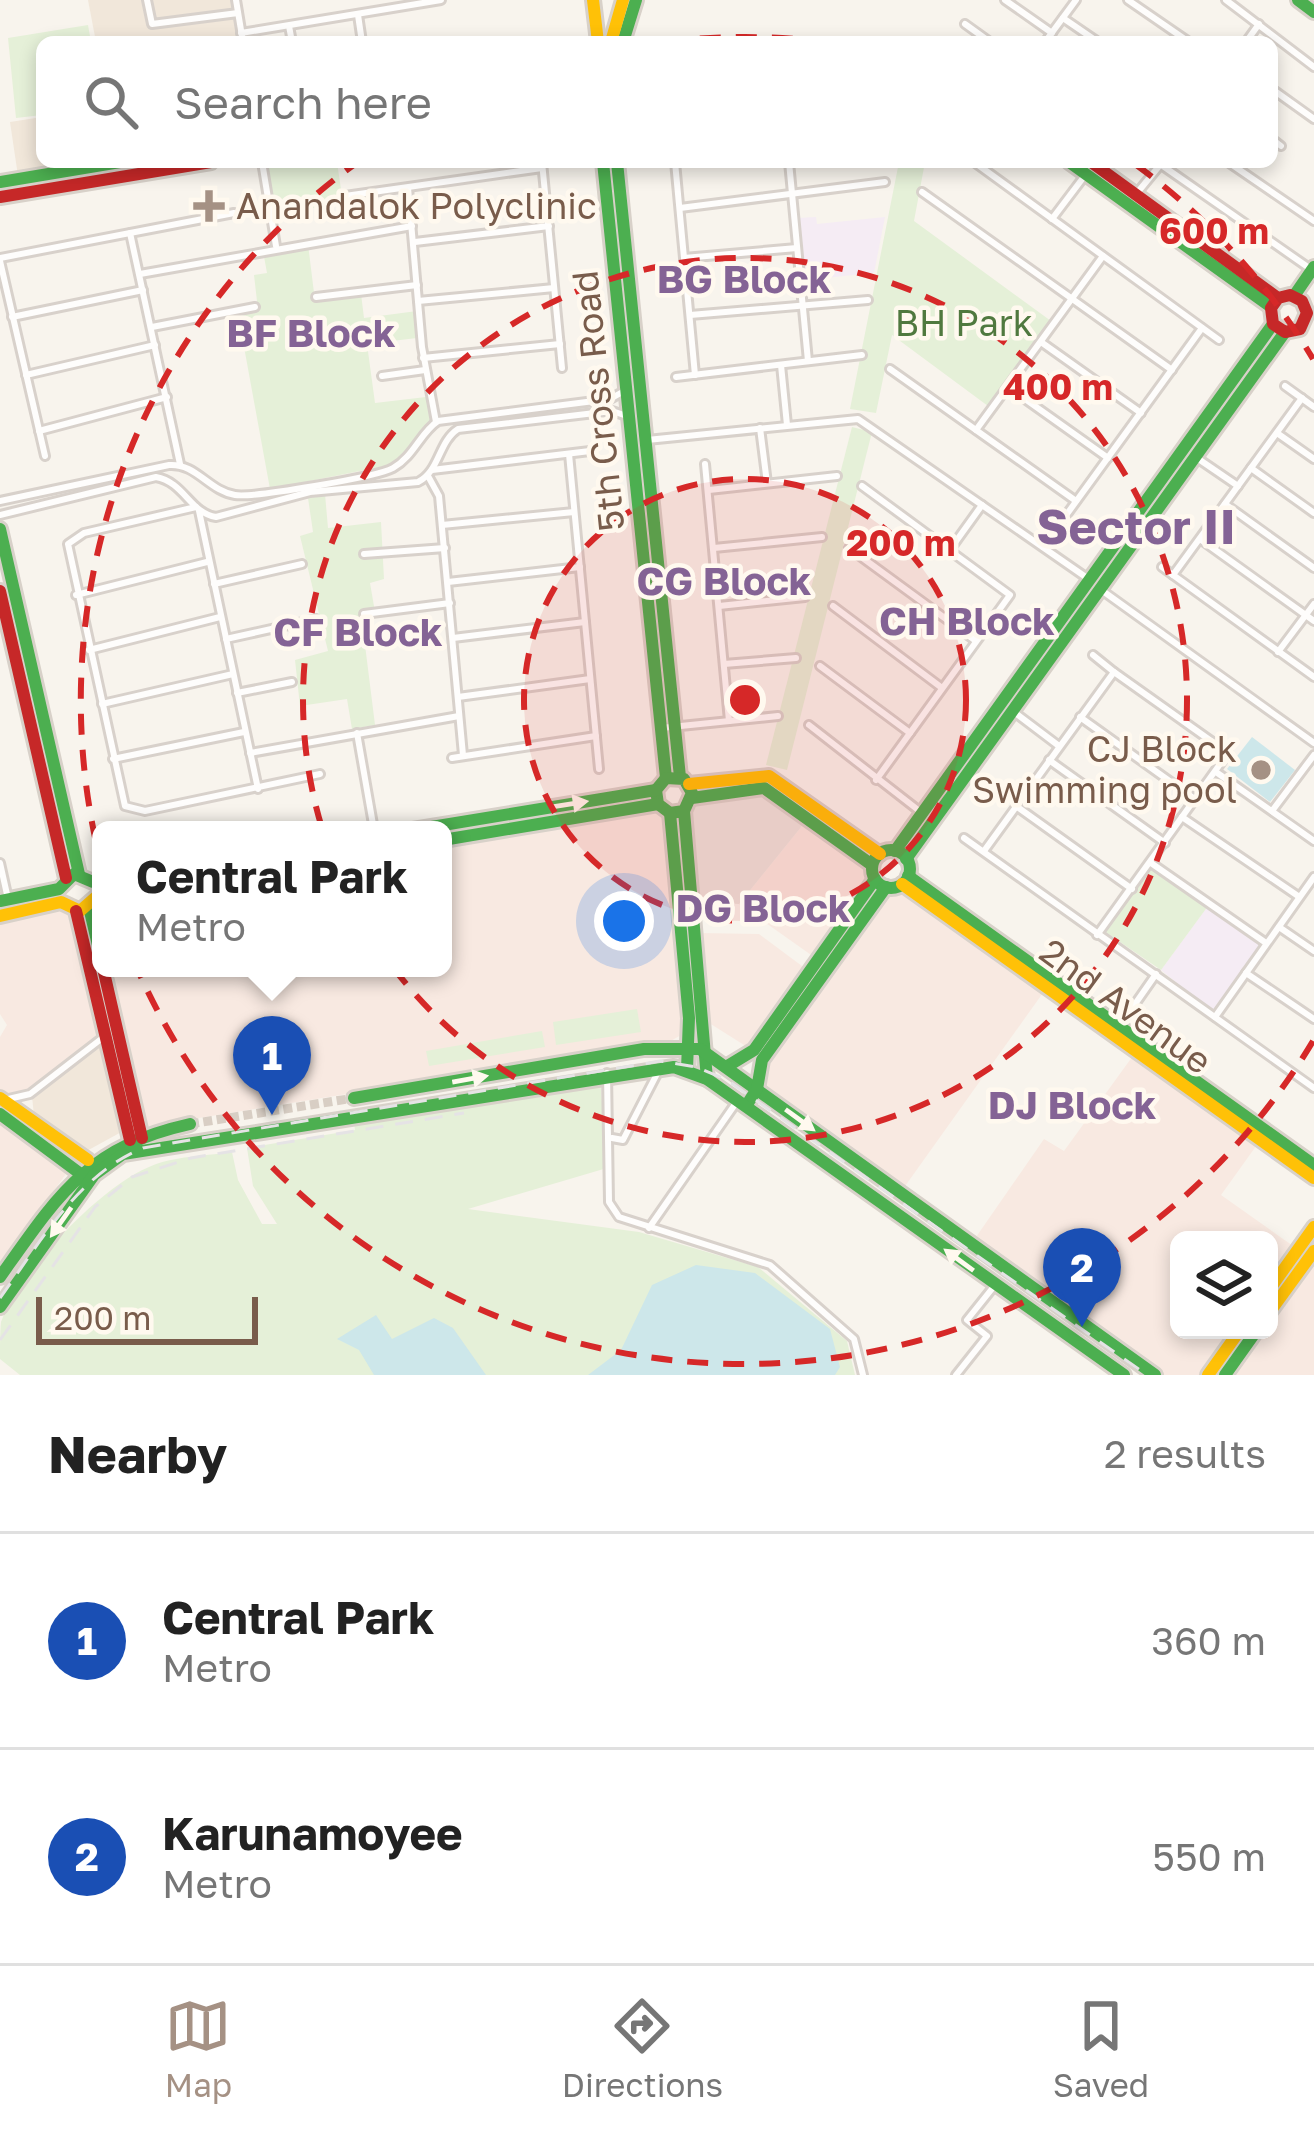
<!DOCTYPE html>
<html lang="en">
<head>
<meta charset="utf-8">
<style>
	body { margin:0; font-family:"Golos Text",sans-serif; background:#f2f2f2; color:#222 }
	.controls { position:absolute; right:36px; bottom:36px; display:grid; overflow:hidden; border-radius:18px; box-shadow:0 6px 18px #0003 }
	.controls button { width:108px; height:108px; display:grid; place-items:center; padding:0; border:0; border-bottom:3px solid #e0e0e0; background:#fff; color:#222; font:60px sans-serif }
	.scale { position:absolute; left:36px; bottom:30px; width:222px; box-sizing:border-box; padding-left:12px; border:6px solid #795c4b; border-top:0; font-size:33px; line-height:42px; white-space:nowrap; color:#795c4b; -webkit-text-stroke:9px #fff9ef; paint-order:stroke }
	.you { position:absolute; left:624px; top:921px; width:42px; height:42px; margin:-30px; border:9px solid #fff; border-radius:50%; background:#1a73e8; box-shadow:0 0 0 18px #1a73e833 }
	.badge { display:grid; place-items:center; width:78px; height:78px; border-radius:50%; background:#a59184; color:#fff; font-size:39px; font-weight:700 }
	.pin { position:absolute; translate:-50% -99px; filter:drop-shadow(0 3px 6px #0008) }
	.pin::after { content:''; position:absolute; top:63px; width:42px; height:36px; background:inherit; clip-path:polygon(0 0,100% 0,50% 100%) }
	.popup { position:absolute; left:92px; top:821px; width:360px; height:156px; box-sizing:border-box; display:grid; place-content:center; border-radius:18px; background:#fff; filter:drop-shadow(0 3px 9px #0005); font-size:39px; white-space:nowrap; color:#767676 }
	.popup b { font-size:45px; color:#222 }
	.popup::after { content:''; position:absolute; left:50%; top:100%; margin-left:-24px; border:24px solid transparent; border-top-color:#fff }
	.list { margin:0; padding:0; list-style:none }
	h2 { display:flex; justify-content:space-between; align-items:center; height:156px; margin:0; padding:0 48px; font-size:51px }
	h2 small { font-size:39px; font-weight:400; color:#767676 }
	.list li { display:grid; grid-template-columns:78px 1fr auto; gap:36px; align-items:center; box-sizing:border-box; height:216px; padding:0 48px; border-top:3px solid #e0e0e0 }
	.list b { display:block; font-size:45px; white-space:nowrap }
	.list p { margin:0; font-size:39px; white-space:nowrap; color:#767676 }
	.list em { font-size:39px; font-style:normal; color:#767676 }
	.icon { flex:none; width:66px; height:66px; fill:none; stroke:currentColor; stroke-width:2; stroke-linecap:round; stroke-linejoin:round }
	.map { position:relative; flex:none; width:1314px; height:1375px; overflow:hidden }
	.search { position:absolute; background:#fff; box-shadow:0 6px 18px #0003; left:36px; right:36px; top:36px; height:132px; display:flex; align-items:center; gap:30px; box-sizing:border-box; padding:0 42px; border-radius:18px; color:#767676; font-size:45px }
	.sheet { height:588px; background:#fff }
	nav { display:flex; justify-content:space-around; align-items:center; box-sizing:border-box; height:168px; border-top:3px solid #e0e0e0; background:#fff; font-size:33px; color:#767676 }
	nav a { display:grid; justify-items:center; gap:6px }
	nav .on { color:#a59184 }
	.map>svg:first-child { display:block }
</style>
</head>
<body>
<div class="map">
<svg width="1314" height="1375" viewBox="0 0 1314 1375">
	<rect width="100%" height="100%" fill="#f8f4ed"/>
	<g fill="#f1e7da">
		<polygon points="88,0 234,0 240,42 96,42"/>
		<polygon points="42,117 42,162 101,162 18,176 10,122"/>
		<polygon points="102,1041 125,1130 83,1153 34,1116 32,1096"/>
	</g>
	<g fill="#f8e9e1">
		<polygon points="656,808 667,816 687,1017 681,1035 669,1042 143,1127 106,968 443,968 443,844"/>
		<polygon points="806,821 869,865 871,879 814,957 739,904"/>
		<polygon points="903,887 1045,990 903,1189 762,1087 760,1079 763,1061 886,892"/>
		<polygon points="60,906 73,914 101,1034 28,1090 5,1097 0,1093 0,1037 7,1025 0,1014 0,919"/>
		<polygon points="698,933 759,934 806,969 752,1050 706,1021"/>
		<polygon points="1135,1053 1259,1142 1221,1195 1296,1248 1269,1285 1269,1240 1179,1240 1179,1330 1236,1330 1204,1375 1158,1375 974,1240 1044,1139 1064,1151"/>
		<polygon points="0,1122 68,1171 0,1266"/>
		<polygon points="1309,1261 1314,1264 1314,1375 1227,1375 1259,1330 1269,1330 1269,1317"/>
	</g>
	<polygon fill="#ebe4dd" points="759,792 806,821 739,904 696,902 687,812 696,799"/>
	<g fill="#f5ecf4">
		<polygon points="816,217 817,224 885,217 874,273 805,280 797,218"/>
		<polygon points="1208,906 1263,943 1214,1013 1161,970"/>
	</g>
	<g fill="#e5f0d8">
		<polygon points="88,25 91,42 42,42 42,115 16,118 8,38"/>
		<polygon points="264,162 337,162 343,203 275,214"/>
		<polygon points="899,162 925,162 914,221 1051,321 988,406 892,335 876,413 850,409"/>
		<polygon points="308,244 315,301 361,294 364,318 417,311 417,338 367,344 375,403 426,397 433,416 395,464 270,489 238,314 258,310 254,275 267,273 263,251"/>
		<polygon points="852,427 872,432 787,770 766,765"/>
		<polygon points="325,494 328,528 381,522 384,579 370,583 375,612 361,613 375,725 352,729 347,699 300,706 295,660 328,651 300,536 313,532 308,498"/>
		<polygon points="1152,866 1208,906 1161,970 1104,931"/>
		<polygon points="637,1009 641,1032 556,1045 553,1022"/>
		<polygon points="542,1031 545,1047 429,1066 426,1051"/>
		<path d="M600,1077L607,1168L468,1209L639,1232L758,1267L847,1341L855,1375H20L0,1359C0,1348 0,1332 1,1322C19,1272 100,1187 149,1167C173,1156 206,1156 232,1152L238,1180L262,1224H277L253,1186L247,1148L355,1130L354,1122Z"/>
	</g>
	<g fill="#cde7ea">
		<polygon points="1252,737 1295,770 1270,802 1227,769"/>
		<polygon points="696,1265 755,1273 830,1329 840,1367 835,1375 588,1375 621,1350 652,1285"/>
		<polygon points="376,1315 392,1339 434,1318 453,1328 486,1375 374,1375 359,1350 337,1339"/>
	</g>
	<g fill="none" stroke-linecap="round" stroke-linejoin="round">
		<polyline stroke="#d8cec4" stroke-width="9" stroke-dasharray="9 4.5" stroke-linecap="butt" points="190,1124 354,1098"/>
		<defs>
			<g id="street">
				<polyline points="147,0 152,24 238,13"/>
				<polyline points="236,0 243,42"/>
				<polyline points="1005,0 1052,33"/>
				<polyline points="1128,0 1189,42"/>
				<polyline points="1226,0 1314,67"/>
				<polyline points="358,15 362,42"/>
				<polyline points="1063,18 1098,42"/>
				<polyline points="965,24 990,42"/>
				<polyline points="289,26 292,42"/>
				<polyline points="241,33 441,0"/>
				<polyline points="1045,42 1076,0"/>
				<polyline points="1246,42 1259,24"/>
				<polyline points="1272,89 1314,119"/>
				<polyline points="1272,139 1281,146"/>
				<polyline points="262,162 276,246"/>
				<polyline points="542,162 562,368"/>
				<polyline points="675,162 695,375"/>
				<polyline points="789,162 808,361"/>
				<polyline points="974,162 1219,340"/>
				<polyline points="1228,162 1314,221"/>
				<polyline points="1160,164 1312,270"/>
				<polyline points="408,188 422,347 436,422"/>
				<polyline points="922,192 1172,370"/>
				<polyline points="1137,193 1160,165"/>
				<polyline points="345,196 542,168"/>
				<polyline points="680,208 885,182"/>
				<polyline points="1052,219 1086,174"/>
				<polyline points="130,233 180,464"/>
				<polyline points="415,242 549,226"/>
				<polyline points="0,258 234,213"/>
				<polyline points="684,258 797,248"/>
				<polyline points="0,261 45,456"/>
				<polyline points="140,274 412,226"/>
				<polyline points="316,297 417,285"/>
				<polyline points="418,301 554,288"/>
				<polyline points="690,315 868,300"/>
				<polyline points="12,317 143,290"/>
				<polyline points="152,327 255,307"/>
				<polyline points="1041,342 1141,413"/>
				<polyline points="423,358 560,344"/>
				<polyline points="781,365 787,425"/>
				<polyline points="890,369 1076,501"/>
				<polyline points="26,375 155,345"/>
				<polyline points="382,376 425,370"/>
				<polyline points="676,377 862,355"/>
				<polyline points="1285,386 1314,407"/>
				<polyline points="1008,387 1108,458"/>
				<polyline points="760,428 767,483"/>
				<polyline points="976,430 1103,256"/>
				<polyline points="39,431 167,397"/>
				<polyline points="1277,433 1314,459"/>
				<polyline points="647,440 858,419 1090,580"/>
				<polyline points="569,454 599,769"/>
				<polyline points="1197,458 1238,486"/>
				<polyline points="705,464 729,721"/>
				<polyline points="1251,468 1314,513"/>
				<polyline points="432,470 590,451"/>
				<polyline points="428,476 439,496 463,755"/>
				<polyline points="862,486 1010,595 876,780"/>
				<polyline points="709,490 837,476"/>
				<path d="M0,501L169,465C196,463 209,491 235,495C253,498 377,477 393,468C414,456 420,433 438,421L610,399L626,390"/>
				<polyline points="1225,504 1314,568"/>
				<polyline points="196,507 84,533 68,544 125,806 145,811 320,774"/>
				<polyline points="199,511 258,789"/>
				<path d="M0,515L156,477C184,482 190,513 216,517L310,492L418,482C440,471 438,442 458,429L612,411L627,416"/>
				<polyline points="442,525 574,512"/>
				<polyline points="1200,539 1314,621"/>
				<polyline points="1043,547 1202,328"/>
				<polyline points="714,548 822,537"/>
				<polyline points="849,548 976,641"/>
				<polyline points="949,551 982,505"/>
				<polyline points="364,554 445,548"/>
				<polyline points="1162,567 1314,677"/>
				<polyline points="1173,575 1302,398"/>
				<polyline points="448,582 580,567"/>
				<polyline points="214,584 302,564"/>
				<polyline points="1100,589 1314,743"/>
				<polyline points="76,595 207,562"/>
				<polyline points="719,606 805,597"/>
				<polyline points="833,606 942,688"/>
				<polyline points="364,614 450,603"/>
				<polyline points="453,638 585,622"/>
				<polyline points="226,639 316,619"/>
				<polyline points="89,650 220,617"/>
				<polyline points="1278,652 1314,604"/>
				<polyline points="724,664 796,658"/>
				<polyline points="820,666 910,733"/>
				<polyline points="237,693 292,682"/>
				<polyline points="458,697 590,679"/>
				<polyline points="102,704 233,674"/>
				<polyline points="1014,712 1059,746"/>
				<polyline points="1080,717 1196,800"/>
				<polyline points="809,725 922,813"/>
				<polyline points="661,728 778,716"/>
				<polyline points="357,733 374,830"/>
				<polyline points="250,753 459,716"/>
				<polyline points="452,758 596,736"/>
				<polyline points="113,759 244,732"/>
				<polyline points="1049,760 1165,843"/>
				<polyline points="1216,772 1314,841"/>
				<polyline points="1016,806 1132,889"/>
				<polyline points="1272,811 1314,755"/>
				<polyline points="1182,817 1298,896"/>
				<polyline points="964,838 1314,1088"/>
				<polyline points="984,851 1114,672 1093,655"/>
				<polyline points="0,863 8,899"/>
				<polyline points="1151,863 1266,943"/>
				<polyline points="1279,927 1314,951"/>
				<polyline points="1097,935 1228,753 1114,672"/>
				<polyline points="1246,973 1314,1019"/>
				<polyline points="1215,1017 1314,877"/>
				<polyline points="1119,1027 1156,974"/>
				<polyline points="607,1073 609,1202 619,1217 770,1265 854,1339 863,1375"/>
				<polyline points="4,1100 30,1094 105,1036"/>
				<polyline points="612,1138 623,1140 660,1068"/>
				<polyline points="649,1228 738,1100"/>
				<polyline points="956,1375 987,1336 967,1320 995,1285"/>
			</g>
			<g id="fast">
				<polyline points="1298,0 1314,12"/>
				<polyline points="623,42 636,0"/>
				<polyline points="603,162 666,778"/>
				<polyline points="617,162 680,777"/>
				<polyline points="1069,162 1271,307"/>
				<polyline points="0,182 120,162"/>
				<polyline points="1294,296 1314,267"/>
				<polyline points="0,529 79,874"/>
				<polyline points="692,798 764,788 872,865"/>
				<polyline points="684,811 670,813 658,804 656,790 666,778 684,779 692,793 684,811 707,1079"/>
				<polyline points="670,813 689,1018 687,1069"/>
				<polyline points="413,830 656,790"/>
				<polyline points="443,840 658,804"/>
				<circle cx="891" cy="869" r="19"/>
				<polyline points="895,851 1273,324"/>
				<polyline points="906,859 1285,332"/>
				<polyline points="908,876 1314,1165"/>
				<polyline points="0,901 59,889 74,874 93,882"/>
				<polyline points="89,907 101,958"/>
				<polyline points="726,1067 754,1050 875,879"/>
				<polyline points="354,1098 644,1049 700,1049 1155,1375"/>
				<polyline points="746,1106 757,1089 762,1060 886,887"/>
				<polyline points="0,1114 78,1172"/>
				<path d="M0,1277C58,1195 87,1147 190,1124"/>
				<polyline points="0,1307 94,1175 123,1154 674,1067 707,1079 1124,1375"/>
				<polyline points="1225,1375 1257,1330"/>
			</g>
			<g id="slow">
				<polyline points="593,0 598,42"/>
				<polyline points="611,42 623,0"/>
				<polyline points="689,784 769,776 880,854"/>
				<polyline points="902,884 1314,1178"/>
				<polyline points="0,916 61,902 80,911 96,897"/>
				<polyline points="0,1098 88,1160"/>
				<polyline points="1269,1290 1314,1227"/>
				<polyline points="1269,1313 1314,1251"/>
				<polyline points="1208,1375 1240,1330"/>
			</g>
			<g id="jam">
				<polyline points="1091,162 1278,298 1290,295 1302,301 1307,313 1300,329 1285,332 1273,324 1271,308 1278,298"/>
				<polyline points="0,197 211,162"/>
				<polyline points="0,591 66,878"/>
				<polyline points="76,911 130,1140"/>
				<polyline points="103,968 142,1138"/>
			</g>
		</defs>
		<use href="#street" stroke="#d8d1cb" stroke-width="12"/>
		<use href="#fast" stroke="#d8d1c9" stroke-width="18"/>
		<use href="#slow" stroke="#d8d1c9" stroke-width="18"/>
		<use href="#jam" stroke="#d8d1c9" stroke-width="18"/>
		<use href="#street" stroke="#fefdfc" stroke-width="6"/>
		<use href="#fast" stroke="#4caf50" stroke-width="12"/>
		<use href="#slow" stroke="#ffc107" stroke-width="12"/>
		<use href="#jam" stroke="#c62828" stroke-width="12"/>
		<g stroke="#e5e3e5" stroke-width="3" stroke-dasharray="18 12" stroke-linecap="butt">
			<path d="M0,1298C40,1243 77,1175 143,1148L660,1061L696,1067L727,1080L1147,1375"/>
			<polyline points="0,1340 95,1207 132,1177 191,1158 464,1113"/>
		</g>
	</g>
	<defs><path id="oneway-solid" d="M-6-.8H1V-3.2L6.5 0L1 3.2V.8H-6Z" transform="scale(3)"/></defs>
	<g fill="#fff9ef">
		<use href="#oneway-solid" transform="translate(570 804) rotate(-9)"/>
		<use href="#oneway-solid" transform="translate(470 1079) rotate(-10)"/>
		<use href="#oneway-solid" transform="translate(800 1120) rotate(36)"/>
		<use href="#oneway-solid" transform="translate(61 1222) rotate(125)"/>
		<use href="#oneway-solid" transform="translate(959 1260) rotate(-144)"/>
	</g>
	<circle cx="745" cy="700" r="221" fill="#d62828" fill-opacity=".12"/>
	<g fill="none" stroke="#d62828" stroke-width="6" stroke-dasharray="21 15">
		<circle cx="745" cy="700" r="221"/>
		<circle cx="745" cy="700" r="442"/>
		<path d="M1313 1041A663 663 0 1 1 355 164M664 42A663 663 0 0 1 826 42M1135 164A663 663 0 0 1 1313 359"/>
	</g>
	<g fill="#a59184" stroke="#fff9ef" stroke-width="4.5">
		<path d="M203 188h12v12h12v12h-12v12h-12v-12h-12v-12h12z"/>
		<circle cx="1261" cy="770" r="12"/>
	</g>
	<g text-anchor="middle" stroke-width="9" stroke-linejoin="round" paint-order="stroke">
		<g font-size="36" fill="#795c4b" stroke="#fff9ef" text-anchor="start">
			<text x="236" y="219">Anandalok Polyclinic</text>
			<text x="1237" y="762" text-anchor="end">CJ Block<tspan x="1237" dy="41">Swimming pool</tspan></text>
		</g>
		<g font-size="36" fill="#50793f" stroke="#fff9ef">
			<text x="964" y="336">BH Park</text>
		</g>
		<g font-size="36" fill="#795c4b" stroke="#fff9ef">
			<text transform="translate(598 401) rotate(-96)" y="13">5th Cross Road</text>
			<text transform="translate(1126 1006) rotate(36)" y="13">2nd Avenue</text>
		</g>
		<g font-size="39" font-weight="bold" fill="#846395" stroke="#fff9ef">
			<text x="744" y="293">BG Block</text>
			<text x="311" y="347">BF Block</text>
			<text x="724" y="595">CG Block</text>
			<text x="967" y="635">CH Block</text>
			<text x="358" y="646">CF Block</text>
			<text x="763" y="922">DG Block</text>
			<text x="1072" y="1119">DJ Block</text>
		</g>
		<g font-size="48" font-weight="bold" fill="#846395" stroke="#fff9ef">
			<text x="1136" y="544">Sector II</text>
		</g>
	</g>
	<circle cx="745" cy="700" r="18" fill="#d62828" stroke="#fff9ef" stroke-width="6"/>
	<g font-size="36" text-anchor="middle" font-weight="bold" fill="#d62828" stroke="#fff9ef" stroke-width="9" stroke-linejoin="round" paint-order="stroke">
		<text x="1214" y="244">600 m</text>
		<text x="1058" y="400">400 m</text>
		<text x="901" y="556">200 m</text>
	</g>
</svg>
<div class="controls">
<button><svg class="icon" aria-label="layers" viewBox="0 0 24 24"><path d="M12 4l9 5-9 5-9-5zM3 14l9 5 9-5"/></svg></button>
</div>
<div class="scale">200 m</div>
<div class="you"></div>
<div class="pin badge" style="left:272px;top:1115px;background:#1a4fb4">1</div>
<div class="popup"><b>Central Park</b>Metro</div>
<div class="pin badge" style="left:1082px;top:1327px;background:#1a4fb4">2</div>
<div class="search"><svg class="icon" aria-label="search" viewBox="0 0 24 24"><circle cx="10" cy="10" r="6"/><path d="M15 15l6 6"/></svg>Search here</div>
</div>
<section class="sheet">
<h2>Nearby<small>2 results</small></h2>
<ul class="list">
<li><span class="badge" style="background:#1a4fb4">1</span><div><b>Central Park</b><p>Metro</p></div><em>360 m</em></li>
<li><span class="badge" style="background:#1a4fb4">2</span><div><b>Karunamoyee</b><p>Metro</p></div><em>550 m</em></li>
</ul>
</section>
<nav>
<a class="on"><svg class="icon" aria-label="map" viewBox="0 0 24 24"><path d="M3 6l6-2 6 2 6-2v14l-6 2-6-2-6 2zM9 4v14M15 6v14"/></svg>Map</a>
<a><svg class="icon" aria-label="directions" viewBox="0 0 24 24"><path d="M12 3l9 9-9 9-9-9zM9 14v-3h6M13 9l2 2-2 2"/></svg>Directions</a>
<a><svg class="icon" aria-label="saved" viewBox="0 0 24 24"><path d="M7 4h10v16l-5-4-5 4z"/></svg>Saved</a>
</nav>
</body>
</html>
